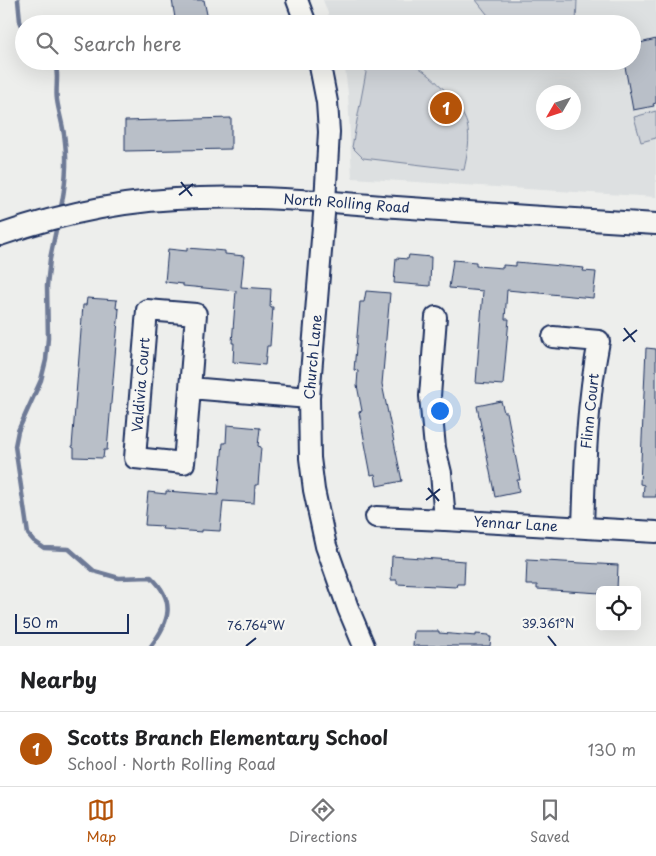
<!DOCTYPE html>
<html lang="en">
<head>
<meta charset="utf-8">
<style>
	body { margin:0; font-family:"Playpen Sans",sans-serif; background:#f2f2f2; color:#202124 }
	.controls { position:absolute; right:15px; bottom:15px; display:grid; overflow:hidden; border-radius:8px; box-shadow:0 5px 20px #0002 }
	.controls button { width:45px; height:45px; display:grid; place-items:center; padding:0; border:0; border-bottom:1px solid #e0e0e0; background:#fff; color:#202124; font:25px sans-serif }
	.compass { position:absolute; left:536px; top:85px; width:45px; height:45px; border-radius:50%; background:#fff; box-shadow:0 5px 20px #0002; rotate:231deg }
	.scale { position:absolute; left:15px; bottom:12px; width:114px; box-sizing:border-box; padding-left:5px; border:2px solid #1b2f5e; border-top:0; font-size:14px; line-height:18px; white-space:nowrap; color:#1b2f5e; -webkit-text-stroke:4px #f6f6f2; paint-order:stroke }
	.you { position:absolute; left:439px; top:410px; width:18px; height:18px; margin:-12px; border:4px solid #fff; border-radius:50%; background:#1a73e8; box-shadow:0 0 0 8px #1a73e833 }
	.badge { display:grid; place-items:center; width:32px; height:32px; border-radius:50%; background:#b45309; color:#fff; font-size:16px; font-weight:700 }
	.pin { position:absolute; translate:-50% -50%; border:2px solid #fff; box-shadow:0 1px 5px #0006 }
	.list { margin:0; padding:0; list-style:none }
	h2 { display:flex; justify-content:space-between; align-items:center; height:65px; margin:0; padding:0 20px; font-size:21px }
	h2 small { font-size:16px; font-weight:400; color:#757577 }
	.list li { display:grid; grid-template-columns:32px 1fr auto; gap:15px; align-items:center; box-sizing:border-box; height:75px; padding:0 20px; border-top:1px solid #e0e0e0 }
	.list b { display:block; font-size:19px; white-space:nowrap }
	.list p { margin:0; font-size:16px; white-space:nowrap; color:#757577 }
	.list em { font-size:16px; font-style:normal; color:#757577 }
	.icon { flex:none; width:28px; height:28px; fill:none; stroke:currentColor; stroke-width:2; stroke-linecap:round; stroke-linejoin:round }
	.map { position:relative; flex:none; width:656px; height:646px; overflow:hidden }
	.search { position:absolute; background:#fff; box-shadow:0 5px 20px #0002; left:15px; right:15px; top:15px; height:55px; display:flex; align-items:center; gap:12px; box-sizing:border-box; padding:0 18px; border-radius:28px; color:#757577; font-size:19px }
	.sheet { height:140px; background:#fff }
	nav { display:flex; justify-content:space-around; align-items:center; box-sizing:border-box; height:70px; border-top:1px solid #e0e0e0; background:#fff; font-size:14px; color:#757577 }
	nav a { display:grid; justify-items:center; gap:2px }
	nav .on { color:#b45309 }
	.map>svg:first-child { display:block }
</style>
</head>
<body>
<div class="map">
<svg width="656" height="646" viewBox="0 0 656 646">
	<rect width="100%" height="100%" fill="#edeeec"/>
	<filter id="ink" filterUnits="userSpaceOnUse"><feTurbulence type="fractalNoise" baseFrequency=".02" numOctaves="2"/><feDisplacementMap in="SourceGraphic" scale="10" xChannelSelector="R" yChannelSelector="G"/><feConvolveMatrix kernelMatrix="1 2 1 2 8 2 1 2 1" color-interpolation-filters="sRGB"/></filter>
	<g filter="url(#ink)">
		<path fill="#dde0e1" fill-rule="evenodd" d="M323,0H656V197L352,178L348,93L344,61H632V24H332ZM544,92H574V122H544Z"/>
		<g fill="#ced2d7" stroke="#74809a">
			<polygon points="476,0 577,0 576,24 498,24 487,14"/>
			<path d="M389,61C398,61 408,62 416,66C433,75 462,106 467,124C471,140 467,155 464,170L363,158L352,147L367,67Z"/>
			<polygon points="656,111 656,138 641,142 634,117"/>
		</g>
		<g fill="none" stroke-linecap="round" stroke-linejoin="round">
			<g stroke="#6e7a96" stroke-width="4.5">
				<polyline points="18,0 20,21 24,31"/>
				<path d="M54,61C60,74 55,86 57,100C59,114 64,128 65,142C68,166 65,189 60,212"/>
				<path d="M57,225L50,259L47,286L48,338L46,360L41,380L18,431L15,446L28,534L34,541L44,548L69,549L94,571L119,578L151,577C176,601 170,621 151,646"/>
			</g>
		</g>
		<g fill="#b9bfc8" stroke="#1b2f5e">
			<polygon points="172,0 204,0 209,24 176,24"/>
			<polygon points="656,39 656,103 653,104 654,106 633,110 624,61 632,61 632,45"/>
			<polygon points="231,118 231,149 125,151 125,121"/>
			<polygon points="187,248 225,251 225,254 244,256 241,287 271,289 270,307 273,307 270,346 267,346 265,365 233,362 234,343 232,343 236,291 183,286 183,284 165,282 168,249 187,251"/>
			<polygon points="409,255 431,257 430,286 394,283 396,258 408,259"/>
			<polygon points="453,260 476,262 476,266 503,268 503,265 516,266 516,262 584,268 583,271 596,272 593,298 507,290 505,319 509,319 503,385 476,383 483,291 449,288"/>
			<polygon points="366,291 390,293 382,384 402,481 377,486 375,474 371,475 359,412 362,411 357,385 358,371 354,370 360,302 364,302"/>
			<polygon points="87,298 117,300 116,308 119,309 107,450 104,450 103,458 74,457 74,448 72,447 83,305 86,305"/>
			<polygon points="646,348 656,349 656,497 643,497 644,485 640,484"/>
			<polygon points="501,401 504,412 507,412 520,480 517,480 519,492 495,497 477,406"/>
			<polygon points="227,425 260,428 258,446 261,447 258,485 255,485 254,503 223,501 220,531 202,530 202,532 162,529 163,526 145,525 148,492 166,494 166,491 218,495 223,443 226,443"/>
			<polygon points="392,556 465,561 464,584 457,584 456,587 397,584 397,580 391,580"/>
			<polygon points="527,560 618,565 617,590 600,590 600,593 537,589 537,585 526,585"/>
			<polygon points="414,631 439,631 439,633 476,636 476,634 489,635 489,637 491,637 490,646 413,646"/>
		</g>
		<g fill="none" stroke-linecap="round" stroke-linejoin="round">
			<defs>
				<g id="minor">
					<polyline points="297,0 306,24"/>
					<polyline points="319,61 327,102 329,132 325,202 309,398 310,458 314,490 326,546 348,608 364,646"/>
					<path id="s1" d="M0,235C63,213 133,199 200,198C265,196 331,202 396,207C483,213 569,219 656,224"/>
					<polyline points="436,317 430,396 435,448 441,473 445,520"/>
					<path d="M553,337L599,341C587,403 585,464 583,527"/>
					<path id="s2" d="M190,388L184,463L135,458L147,310L196,314L190,388L309,398"/>
					<path id="s3" d="M376,517L445,520L656,532"/>
				</g>
			</defs>
			<use href="#minor" stroke="#1b2f5e" stroke-width="24"/>
			<use href="#minor" stroke="#f6f6f2" stroke-width="20"/>
		</g>
	</g>
	<path fill="none" stroke="#1b2f5e" stroke-width="2" d="M181,182L192,196M179,195L193,184M624,328L635,342M623,341L637,330M428,488L439,501M426,500L440,489M548,636L556,646M246,646L256,638"/>
	<g text-anchor="middle" stroke-width="4.5" stroke-linejoin="round" paint-order="stroke">
		<g font-size="14" fill="#1b2f5e" stroke="#f6f6f2">
			<text dy="5" stroke="none"><textPath href="#s1" startOffset="351">North Rolling Road</textPath></text>
			<text transform="translate(313 357) rotate(-85)" y="5">Church Lane</text>
			<text dy="5" stroke="none"><textPath href="#s2" startOffset="198">Valdivia Court</textPath></text>
			<text transform="translate(590 411) rotate(-84)" y="5">Flinn Court</text>
			<text dy="5" stroke="none"><textPath href="#s3" startOffset="140">Yennar Lane</textPath></text>
		</g>
	</g>
	<g font-size="12" text-anchor="middle" fill="#1b2f5e" stroke="#f6f6f2" stroke-width="4.5" stroke-linejoin="round" paint-order="stroke">
		<text x="548" y="628">39.361°N</text>
		<text x="256" y="630">76.764°W</text>
	</g>
</svg>
<div class="controls">
<button><svg class="icon" aria-label="locate" viewBox="0 0 24 24"><circle cx="12" cy="12" r="6"/><path d="M12 2v4M12 18v4M2 12h4M18 12h4"/></svg></button>
</div>
<svg class="compass" viewBox="-18 -18 36 36"><path d="M0-13l5 13h-10z" fill="#e53935"/><path d="M0 13l5-13h-10z" fill="#757577"/></svg>
<div class="scale">50 m</div>
<div class="you"></div>
<div class="pin badge" style="left:446px;top:108px">1</div>
<div class="search"><svg class="icon" aria-label="search" viewBox="0 0 24 24"><circle cx="10" cy="10" r="6"/><path d="M15 15l6 6"/></svg>Search here</div>
</div>
<section class="sheet">
<h2>Nearby<small></small></h2>
<ul class="list">
<li><span class="badge">1</span><div><b>Scotts Branch Elementary School</b><p>School · North Rolling Road</p></div><em>130 m</em></li>
</ul>
</section>
<nav>
<a class="on"><svg class="icon" aria-label="map" viewBox="0 0 24 24"><path d="M3 6l6-2 6 2 6-2v14l-6 2-6-2-6 2zM9 4v14M15 6v14"/></svg>Map</a>
<a><svg class="icon" aria-label="directions" viewBox="0 0 24 24"><path d="M12 3l9 9-9 9-9-9zM9 14v-3h6M13 9l2 2-2 2"/></svg>Directions</a>
<a><svg class="icon" aria-label="saved" viewBox="0 0 24 24"><path d="M7 4h10v16l-5-4-5 4z"/></svg>Saved</a>
</nav>
</body>
</html>
